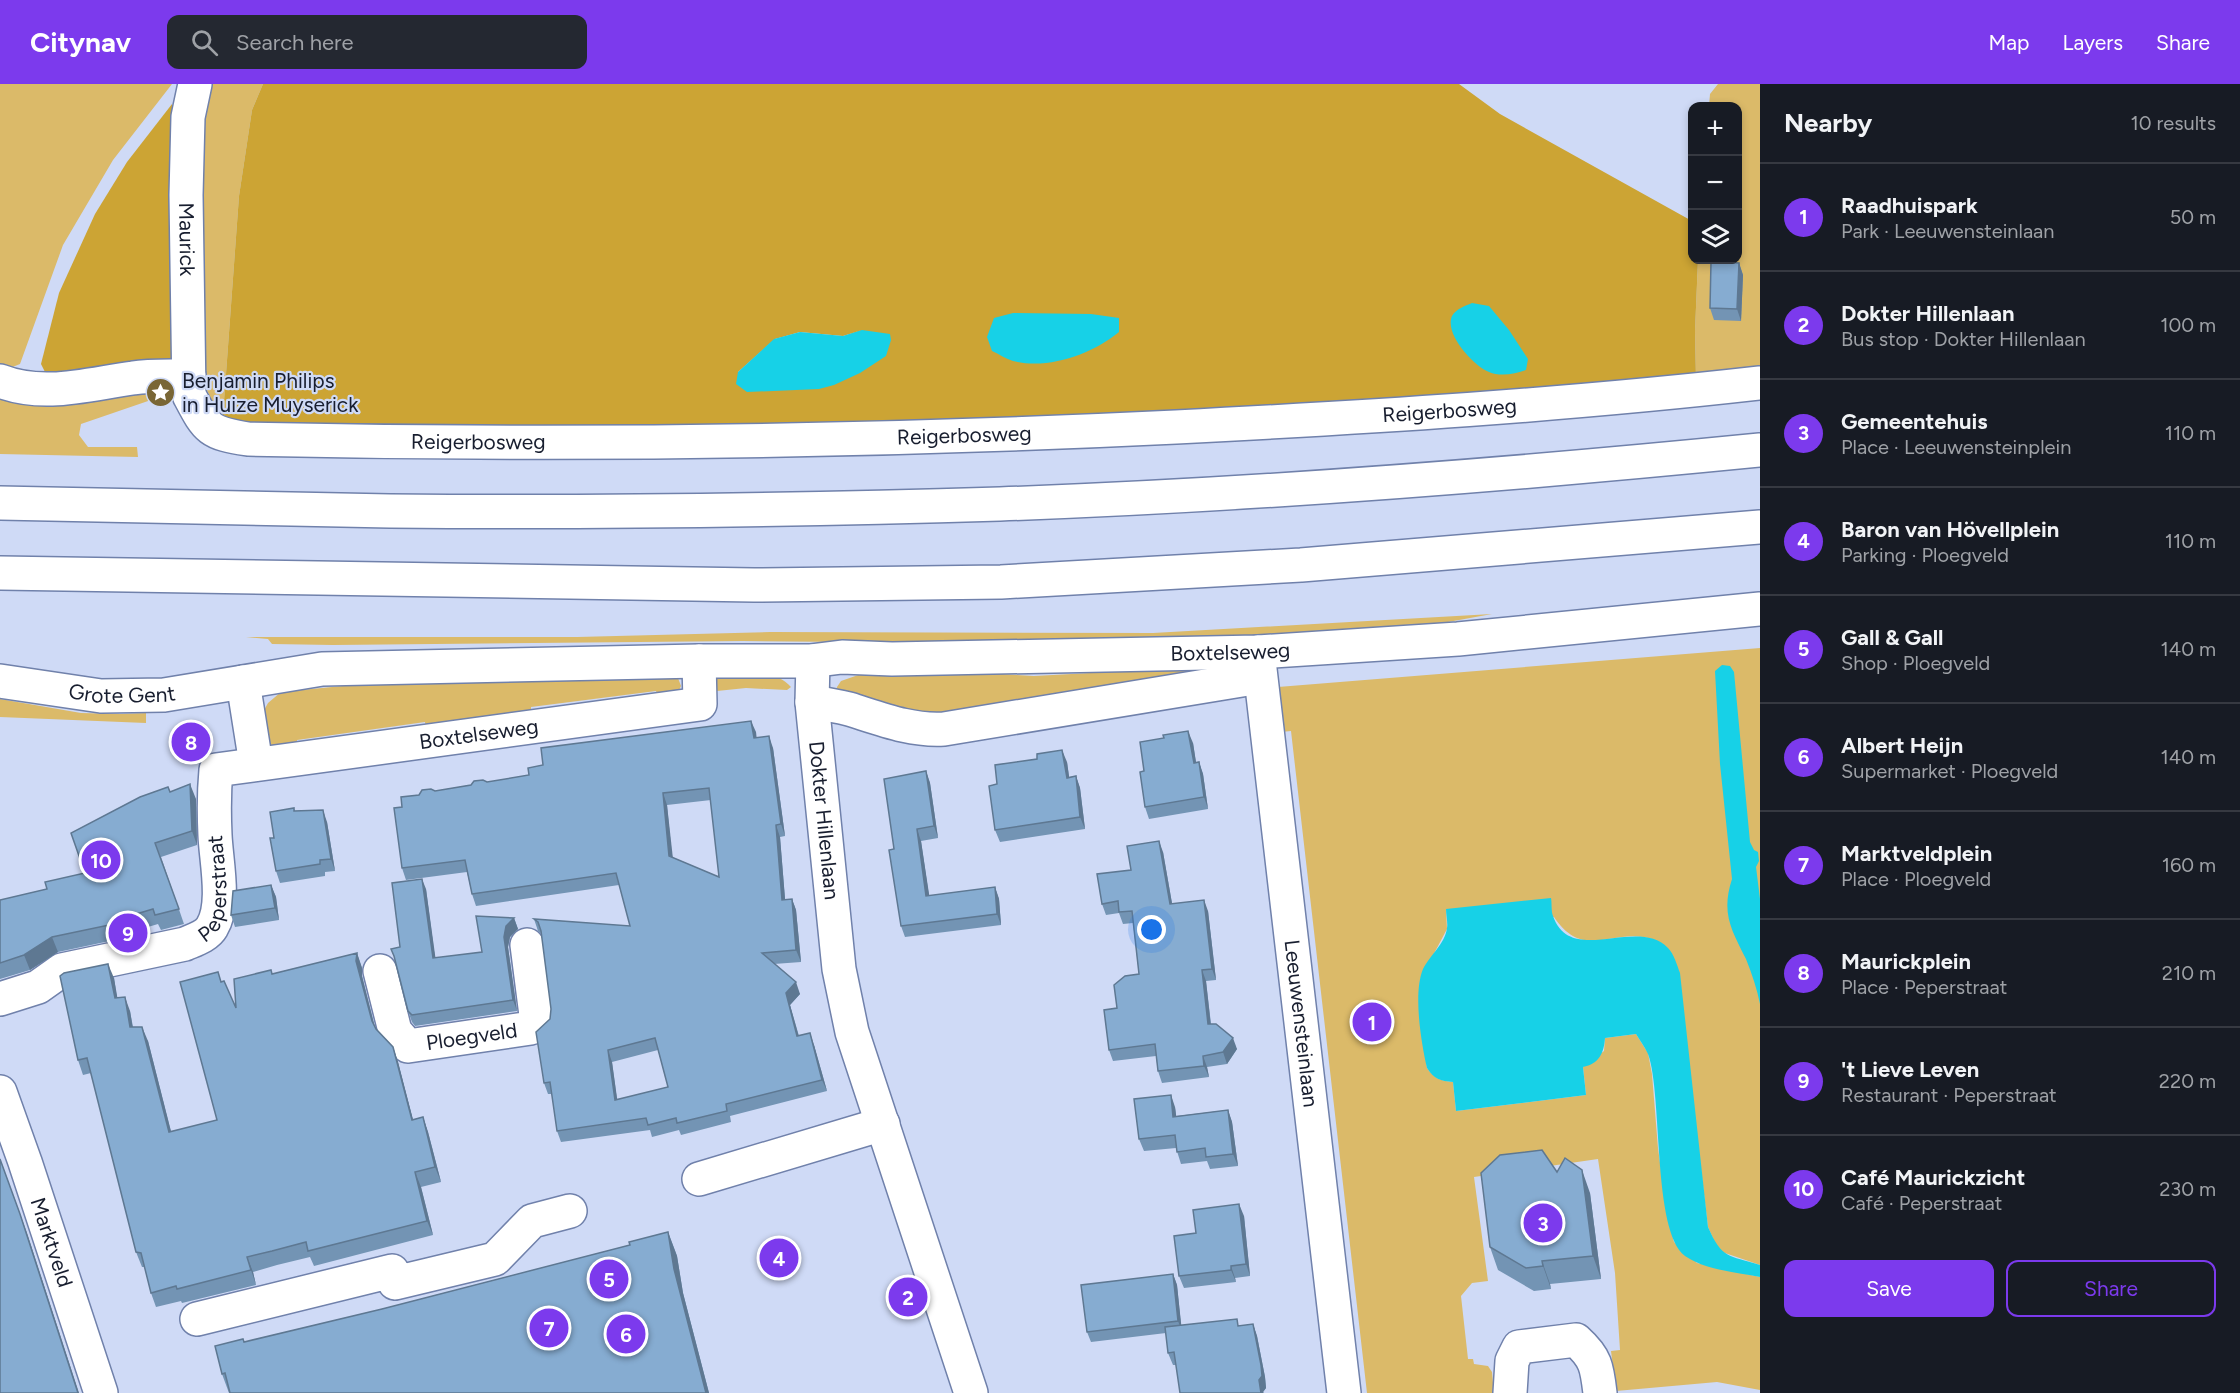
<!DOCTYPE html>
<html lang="en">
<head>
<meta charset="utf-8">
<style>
	body { margin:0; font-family:Figtree,sans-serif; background:#242831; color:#f1f3f6 }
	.controls { position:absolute; right:18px; top:18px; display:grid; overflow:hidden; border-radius:12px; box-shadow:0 3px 9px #0003 }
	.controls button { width:54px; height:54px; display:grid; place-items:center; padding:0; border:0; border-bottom:2px solid #363941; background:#171b24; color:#f1f3f6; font:30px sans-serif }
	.you { position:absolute; left:1152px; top:846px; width:21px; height:21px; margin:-15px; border:4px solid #fff; border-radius:50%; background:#1a73e8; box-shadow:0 0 0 9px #1a73e833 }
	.badge { display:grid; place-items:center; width:39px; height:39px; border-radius:50%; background:#7c3aed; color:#fff; font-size:20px; font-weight:700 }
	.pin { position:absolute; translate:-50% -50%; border:3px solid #fff; box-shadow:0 2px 6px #0006 }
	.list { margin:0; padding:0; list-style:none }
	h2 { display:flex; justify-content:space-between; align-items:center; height:78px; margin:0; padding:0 24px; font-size:26px }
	h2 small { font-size:20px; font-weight:400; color:#9ea1a6 }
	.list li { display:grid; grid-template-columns:39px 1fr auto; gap:18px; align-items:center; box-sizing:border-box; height:108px; padding:0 24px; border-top:2px solid #363941 }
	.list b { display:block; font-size:22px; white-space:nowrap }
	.list p { margin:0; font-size:20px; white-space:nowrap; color:#9ea1a6 }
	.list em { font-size:20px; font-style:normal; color:#9ea1a6 }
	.actions { display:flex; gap:12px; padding:18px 24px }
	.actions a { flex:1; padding:14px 0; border:2px solid #7c3aed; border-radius:12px; text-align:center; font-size:21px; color:#7c3aed }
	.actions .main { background:#7c3aed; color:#fff }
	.icon { flex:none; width:33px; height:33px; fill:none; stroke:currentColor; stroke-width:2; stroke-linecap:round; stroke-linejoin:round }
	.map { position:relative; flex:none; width:1760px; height:1309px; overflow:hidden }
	header { display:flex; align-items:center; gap:36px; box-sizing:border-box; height:84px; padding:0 30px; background:#7c3aed; color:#fff }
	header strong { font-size:28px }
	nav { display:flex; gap:33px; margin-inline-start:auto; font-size:21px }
	.search { width:420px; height:54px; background:#242831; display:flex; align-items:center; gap:15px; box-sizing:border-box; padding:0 21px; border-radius:12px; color:#9ea1a6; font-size:22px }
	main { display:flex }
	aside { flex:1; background:#171b24 }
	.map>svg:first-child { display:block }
</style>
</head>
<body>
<header>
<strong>Citynav</strong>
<div class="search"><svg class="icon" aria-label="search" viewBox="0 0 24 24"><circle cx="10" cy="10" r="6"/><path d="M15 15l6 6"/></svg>Search here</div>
<nav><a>Map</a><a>Layers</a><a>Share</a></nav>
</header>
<main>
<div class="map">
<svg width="1760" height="1309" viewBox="0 0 1760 1309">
	<rect width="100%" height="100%" fill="#cfdaf6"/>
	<g fill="#dbba69">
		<polygon points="0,0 172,0 113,76 63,161 20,280 0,288"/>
		<polygon points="210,0 263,0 252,26 239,112 223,331 214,321 203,298 196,80"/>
		<polygon points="1718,0 1760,0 1760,288 1696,293 1695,247 1698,176 1738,176 1738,22 1709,22 1710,10"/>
		<polygon points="147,300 151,316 81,340 79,351 88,363 137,363 138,373 0,370 0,307"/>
		<polygon points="1492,530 1437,540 1218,555 1068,560 743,557 333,561 272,560 268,555 246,553 577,553 770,548 1153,549"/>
		<path d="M1760,564V1181L1722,1168L1716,1161L1708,1143L1696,1044L1655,856C1613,841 1585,879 1554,833L1446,825L1447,845L1420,896L1419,926L1427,984C1434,994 1440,997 1453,998L1456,1027L1586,1011L1583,983L1604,967L1605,954L1636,950L1648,969L1652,990L1658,1064L1667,1131L1674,1158L1697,1179L1760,1193V1306L1717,1298L1616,1307L1611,1267L1620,1266L1615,1189L1598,1075L1474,1093L1488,1197L1472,1199L1461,1212L1468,1275H1473L1474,1280L1488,1282L1492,1288L1494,1309H1367L1291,647L1281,648L1278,603Z"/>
		<polygon points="1221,582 1223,592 927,635 835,611 837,603 841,597 867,588 970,588 1034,592"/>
		<polygon points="671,590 678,594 681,602 678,608 659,615 656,607 531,623 531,633 426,646 425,638 297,656 297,663 269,664 262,630 268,619 281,608 373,599"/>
		<path d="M719,591C741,591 776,584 791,603L787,606L746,604L717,607V595Z"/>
		<polygon points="0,615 81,629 120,630 146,629 146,639 0,633"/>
	</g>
	<g fill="#cca434" fill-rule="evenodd">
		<path d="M263,0H1459L1500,30L1692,137V176H1698L1695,247L1696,295L1051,337L393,347L247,342L223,331L239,112L252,26ZM862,246L738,288L775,255L800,248L843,252Z"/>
		<polygon points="172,20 177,65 181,266 171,279 46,290 41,280 59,209 95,130 127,78"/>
	</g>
	<g fill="#17d1e7">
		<path d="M1472,219L1489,222L1509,246L1528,275L1526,286C1515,290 1500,293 1489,288C1474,282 1444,250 1452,232C1456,225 1465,222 1472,219Z"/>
		<path d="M1013,229L1091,230L1119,234V248C1092,270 1049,286 1013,277C1006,275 999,270 992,267L987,253L994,234Z"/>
		<polygon points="862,246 890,250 891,256 886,272 860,289 834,301 819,305 747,308 736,300 738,288 774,255 800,248 843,252"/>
		<path d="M1722,581L1730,582L1734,588L1750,758L1754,766L1758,768L1759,777L1756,783L1760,815V920C1757,905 1752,890 1746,875C1731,845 1721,829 1732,795L1720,680L1715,587Z"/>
		<path d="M1551,814C1552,819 1551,827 1553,832C1571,883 1637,832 1668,864C1674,870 1677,881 1680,889L1708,1143C1722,1175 1728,1171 1760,1181V1193C1736,1188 1705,1186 1685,1172C1652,1147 1663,1011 1648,970C1645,963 1640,957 1636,950L1605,954C1604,969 1599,980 1583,983L1586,1011L1456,1027L1453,998C1440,997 1434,995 1427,984C1421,958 1413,909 1423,885C1430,871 1445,860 1447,844C1448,839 1446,831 1446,825Z"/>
	</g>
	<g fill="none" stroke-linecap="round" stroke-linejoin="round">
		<defs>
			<g id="minor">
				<path id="s1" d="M195,0L188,33L186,111L189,311C207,345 208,349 248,355C557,362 867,358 1176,343C1371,333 1566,321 1760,299"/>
				<path d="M0,297C44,314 88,300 133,294C151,291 170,292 189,292"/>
				<path id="s2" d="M1258,568L1344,1309"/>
				<path id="s3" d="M813,577L812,618L839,885L852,948L971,1309"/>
				<path id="s4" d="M0,597L101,612L164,611L322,585L699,577H810L842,573L892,575L1258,568L1458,555L1760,525"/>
				<polyline points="243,598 256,680"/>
				<path d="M812,618C825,620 837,622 849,625C881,635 911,647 944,645L1260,593"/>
				<path id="s5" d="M380,887L395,947L408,962L531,944L537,939L527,861"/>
				<path id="s6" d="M0,915L38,903L62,886L185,860C194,856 207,852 212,843C226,820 216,777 215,751C214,730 214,707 216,686L700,620L699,577"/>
				<path id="s7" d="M0,1008L25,1078L101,1309"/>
				<polyline points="699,1095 883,1040"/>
				<polyline points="197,1235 392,1187 395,1199 495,1175 532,1137 570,1127"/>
				<path d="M1510,1309L1512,1277L1519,1263L1576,1256C1596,1274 1597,1283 1600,1309"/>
			</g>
			<g id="highway">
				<path d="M0,419C130,422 260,425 390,427C593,429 797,426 1000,420C1254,411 1507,391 1760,366"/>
				<polyline points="0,489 754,501 1001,498 1301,481 1760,443"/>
			</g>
		</defs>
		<use href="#minor" stroke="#7081ab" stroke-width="36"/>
		<use href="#highway" stroke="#7081ab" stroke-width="36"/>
		<use href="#minor" stroke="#fff" stroke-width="33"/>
		<use href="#highway" stroke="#fff" stroke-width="33"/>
	</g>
	<g fill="#7394b4" fill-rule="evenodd">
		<polygon points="1739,179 1743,191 1741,237 1714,236 1710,224"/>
		<path d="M756,648V654L773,664L785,752L780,753L785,815H792L796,826L801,878L774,880L800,910L790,921L799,952L814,961L827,1007L730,1032L731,1038L681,1051L679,1046L652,1053L650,1046L561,1058L557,1047L552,1010H548L544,999L551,925L542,850L538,847L534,835L630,842L619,801L476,822L472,810L467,788L406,796L402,784V723L419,711L435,707L529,691ZM711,716L719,793L672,773L667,721ZM658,966L668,1003L617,1016L612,978Z"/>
		<polygon points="1193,659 1196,679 1199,678 1203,690 1208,725 1149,735 1145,723 1144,687"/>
		<polygon points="1037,675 1067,678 1069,693 1076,692 1080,704 1085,745 1000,758 995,746 997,700"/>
		<polygon points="926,687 930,699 938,754 921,757 929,812 995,803 999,815 1001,841 905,853 901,842 894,765"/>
		<polygon points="170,708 196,715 197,761 161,773 184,840 161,846 158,840 118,852 119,855 58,868 30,886 0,895 0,816 47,805 85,789"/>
		<polygon points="294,724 295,727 327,738 335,787 325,788 325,792 280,799 276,787 274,754"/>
		<polygon points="1163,768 1172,819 1208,827 1216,896 1206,897 1211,940 1237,965 1227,980 1207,983 1209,993 1162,999 1158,987 1156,972 1113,977 1109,966 1117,924 1139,890 1133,839 1123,840 1119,829 1106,831 1102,820 1131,786"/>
		<polygon points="271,801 276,813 279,836 235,843 231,831"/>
		<polygon points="426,805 435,874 482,868 514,834 518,845 510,853 508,863 517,927 415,942 412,938 408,927 396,878 391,865 400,863"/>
		<polygon points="357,869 362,884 362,892 375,943 393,963 398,978 413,1036 423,1033 428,1048 441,1098 421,1103 433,1151 314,1182 310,1173 277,1181 253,1188 256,1201 182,1219 181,1217 156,1223 151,1209 145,1183 142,1183 136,1168 91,989 83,991 78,976 114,894 117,914 130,927 133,943 148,957 171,1048 217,1036 221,898 236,924 272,890"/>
		<polygon points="1175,1023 1176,1032 1228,1026 1232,1038 1238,1082 1210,1085 1207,1077 1181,1080 1176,1064 1144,1067 1139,1055"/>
		<polygon points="1557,1088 1590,1109 1601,1195 1550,1200 1551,1205 1534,1207 1498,1186 1490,1163"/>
		<polygon points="1244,1132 1250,1192 1235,1194 1236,1198 1184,1204 1179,1192 1196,1149"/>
		<polygon points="668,1148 677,1172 683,1209 709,1309 229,1309 222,1290 244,1258 382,1225 630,1161"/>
		<polygon points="1173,1190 1177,1201 1181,1241 1239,1242 1253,1240 1257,1252 1265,1293 1266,1304 1263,1308 1176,1281 1173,1281 1168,1269 1166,1249 1091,1258 1087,1248"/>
	</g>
	<g fill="#5e7892">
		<polygon points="1739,179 1743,191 1741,237 1737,225"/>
		<polygon points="751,637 756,648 758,666 754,654"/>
		<polygon points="1188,647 1193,659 1198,691 1194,679"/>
		<polygon points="769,652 773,664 785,752 781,740"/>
		<polygon points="1062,666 1067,678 1071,706 1067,694"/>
		<polygon points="1199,678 1203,690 1208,725 1204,713"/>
		<polygon points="926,687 930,699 938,754 934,742"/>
		<polygon points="1076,692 1080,704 1085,745 1080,733"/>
		<polygon points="190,700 196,715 197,761 192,747"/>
		<polygon points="663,709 667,721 674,784 669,772"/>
		<polygon points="323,726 327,738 335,787 331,775"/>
		<polygon points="776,741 780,753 786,827 782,816"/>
		<polygon points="917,745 921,757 931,823 926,812"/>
		<polygon points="1159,757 1163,768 1174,831 1170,820"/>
		<polygon points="422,795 426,805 437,885 433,874"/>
		<polygon points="271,801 276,813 279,836 275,824"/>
		<polygon points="995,803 999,815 1001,841 997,830"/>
		<polygon points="792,815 796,826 801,878 796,866"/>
		<polygon points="1204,816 1208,827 1216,896 1212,885"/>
		<polygon points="514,834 518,845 510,853 508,863 517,927 513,916 504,853 506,842"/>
		<polygon points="52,853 58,868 30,886 24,871"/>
		<polygon points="357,869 362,884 362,892 377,952 372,937 356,877"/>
		<polygon points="108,880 114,894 120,929 115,914"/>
		<polygon points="1202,886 1206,897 1212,952 1208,940"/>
		<polygon points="796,898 800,910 790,921 802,964 797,952 786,909"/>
		<polygon points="125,913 130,927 135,958 130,943"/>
		<polygon points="142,943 148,957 175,1063 169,1048"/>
		<polygon points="810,949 814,961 827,1007 822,996"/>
		<polygon points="1233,954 1237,965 1227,980 1223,968"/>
		<polygon points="393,963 398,978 417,1051 412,1036"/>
		<polygon points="608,966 612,978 619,1028 615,1016"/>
		<polygon points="1203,972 1207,983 1209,993 1204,982"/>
		<polygon points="1171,1011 1175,1023 1178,1045 1173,1033"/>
		<polygon points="1228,1026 1232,1038 1238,1082 1233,1070"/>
		<polygon points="423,1033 428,1048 441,1098 435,1083"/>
		<polygon points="0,1075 27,1149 79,1309 78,1309"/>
		<polygon points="1582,1086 1590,1109 1601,1195 1593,1172"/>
		<polygon points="415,1088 421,1103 433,1151 427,1137"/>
		<polygon points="1239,1120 1244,1132 1250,1192 1246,1180"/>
		<polygon points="668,1148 677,1172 683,1209 709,1309 706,1309 674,1185"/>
		<polygon points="247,1173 253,1188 256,1201 251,1186"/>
		<polygon points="1542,1177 1550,1200 1551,1205 1543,1182"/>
		<polygon points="1231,1182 1235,1194 1236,1198 1231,1186"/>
		<polygon points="1173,1190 1177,1201 1182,1248 1178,1237"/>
		<polygon points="1253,1240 1257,1252 1265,1293 1266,1304 1263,1308 1264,1309 1261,1309"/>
	</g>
	<g fill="#86acd1" stroke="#5e7892" stroke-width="1.5" fill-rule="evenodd">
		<polygon points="1711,178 1739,179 1737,225 1710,224"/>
		<path d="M751,637L754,654L769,652L781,740L776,741L782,816L792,815L796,866L762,869L796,898L786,909L797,952L810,949L822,996L726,1020L727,1027L677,1039L676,1034L648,1041L646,1034L557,1047L550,998L544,999L536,948L550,935L551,925L541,847L538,838L534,835L630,842L616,789L472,810L465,776L402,784L394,724L402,723L401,713L419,711L422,706L431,705L435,707L471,701L474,697L483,696L487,698L529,691L528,684L543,681L541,664ZM709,704L719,793L669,772L663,709ZM655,954L668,1003L615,1016L608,966Z"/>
		<polygon points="1188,647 1194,679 1199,678 1204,713 1145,723 1140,688 1144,687 1140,658 1164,654 1163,651"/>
		<polygon points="1062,666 1067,694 1076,692 1080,733 995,746 989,702 997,700 995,681 1037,675 1037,670"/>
		<polygon points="926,687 934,742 917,745 926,812 995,803 997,830 901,842 889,766 894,765 884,695"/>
		<polygon points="190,700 192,747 155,759 179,825 155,831 153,825 113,837 114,840 52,853 24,871 0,879 0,816 47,805 45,798 85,789 71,749 140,713 168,703 170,708"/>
		<polygon points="294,724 294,727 323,726 331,775 320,776 320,780 276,787 270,754 274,754 270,728"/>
		<polygon points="1159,757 1170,820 1204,816 1212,885 1202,886 1208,940 1216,940 1233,954 1223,968 1203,972 1204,982 1158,987 1155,960 1109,966 1104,926 1117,924 1114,901 1125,892 1139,890 1132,827 1119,828 1118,817 1102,820 1097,790 1131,786 1127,762"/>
		<polygon points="422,795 433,874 482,868 476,832 514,834 506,842 504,853 513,916 412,931 408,927 394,872 391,865 400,863 392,799"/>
		<polygon points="271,801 275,824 231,831 233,807"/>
		<polygon points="357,869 356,877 372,937 376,945 393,963 412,1036 423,1033 435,1083 415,1088 427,1137 308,1167 306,1158 272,1167 247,1173 251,1186 177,1205 176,1202 151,1209 141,1169 136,1168 87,974 78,976 60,892 64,889 108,880 115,914 125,913 130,943 142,943 169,1048 217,1036 180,898 218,888 221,898 224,897 236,924 234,895 271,886 272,890"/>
		<polygon points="1171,1011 1173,1033 1228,1026 1233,1070 1206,1073 1205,1064 1177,1068 1175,1051 1139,1055 1134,1015"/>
		<polygon points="1542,1066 1557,1088 1565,1074 1582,1086 1593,1172 1542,1177 1543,1182 1526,1184 1490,1163 1481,1089 1500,1071"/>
		<polygon points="0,1075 20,1130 78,1309 0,1309"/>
		<polygon points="1239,1120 1246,1180 1231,1182 1231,1186 1179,1192 1174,1152 1196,1149 1193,1126"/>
		<polygon points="668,1148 674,1185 706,1309 230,1309 225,1289 222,1290 215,1262 243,1255 244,1258 382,1225 630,1161 629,1158"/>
		<polygon points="1173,1190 1178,1237 1087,1248 1081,1201"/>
		<polygon points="1237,1235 1238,1242 1253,1240 1261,1281 1262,1292 1259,1296 1261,1309 1180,1309 1174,1268 1168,1269 1165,1243"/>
	</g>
	<defs>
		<symbol id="sight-disc" viewBox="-11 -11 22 22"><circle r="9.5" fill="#796635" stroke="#cfdaf6"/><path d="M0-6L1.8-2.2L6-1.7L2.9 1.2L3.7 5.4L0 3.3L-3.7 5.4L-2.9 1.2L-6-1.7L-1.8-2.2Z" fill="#fff"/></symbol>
	</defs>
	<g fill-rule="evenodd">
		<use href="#sight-disc" x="144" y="292" width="33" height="33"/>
	</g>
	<g text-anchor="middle" stroke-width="4.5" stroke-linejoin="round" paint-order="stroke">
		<g font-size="21" fill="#181e2f" stroke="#cfdaf6">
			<text dy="7" stroke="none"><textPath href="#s1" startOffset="156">Maurick</textPath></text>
			<text dy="7" stroke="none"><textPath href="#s1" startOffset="1593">Reigerbosweg</textPath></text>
			<text dy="7" stroke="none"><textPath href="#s1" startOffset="1107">Reigerbosweg</textPath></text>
			<text dy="7" stroke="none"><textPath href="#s1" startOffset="621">Reigerbosweg</textPath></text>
			<text dy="7" stroke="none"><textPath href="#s4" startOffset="1234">Boxtelseweg</textPath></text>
			<text dy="7" stroke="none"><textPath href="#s4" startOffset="123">Grote Gent</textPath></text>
			<text dy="7" stroke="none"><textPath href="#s6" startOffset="651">Boxtelseweg</textPath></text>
			<text dy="7" stroke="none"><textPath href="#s3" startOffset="160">Dokter Hillenlaan</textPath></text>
			<text dy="7" stroke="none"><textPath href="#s6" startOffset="266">Peperstraat</textPath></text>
			<text dy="7" stroke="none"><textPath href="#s2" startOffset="374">Leeuwensteinlaan</textPath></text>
			<text dy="7" stroke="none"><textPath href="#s5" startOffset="146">Ploegveld</textPath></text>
			<text dy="7" stroke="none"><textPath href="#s7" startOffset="159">Marktveld</textPath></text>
		</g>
		<g font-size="21" fill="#181e2f" stroke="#cfdaf6" text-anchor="start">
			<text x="182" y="304">Benjamin Philips<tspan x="182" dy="24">in Huize Muyserick</tspan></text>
		</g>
	</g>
</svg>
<div class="controls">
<button>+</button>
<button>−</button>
<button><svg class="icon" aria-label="layers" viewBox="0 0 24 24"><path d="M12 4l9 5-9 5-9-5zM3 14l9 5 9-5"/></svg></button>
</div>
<div class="you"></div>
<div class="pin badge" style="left:1372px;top:938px">1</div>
<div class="pin badge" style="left:908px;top:1213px">2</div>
<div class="pin badge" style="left:1543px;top:1139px">3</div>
<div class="pin badge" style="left:779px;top:1174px">4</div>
<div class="pin badge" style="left:609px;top:1195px">5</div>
<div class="pin badge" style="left:626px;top:1250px">6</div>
<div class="pin badge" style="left:549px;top:1244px">7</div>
<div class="pin badge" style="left:191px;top:658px">8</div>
<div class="pin badge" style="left:128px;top:849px">9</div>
<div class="pin badge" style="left:101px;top:776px">10</div>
</div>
<aside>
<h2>Nearby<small>10 results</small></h2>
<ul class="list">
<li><span class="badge">1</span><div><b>Raadhuispark</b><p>Park · Leeuwensteinlaan</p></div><em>50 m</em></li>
<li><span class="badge">2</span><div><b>Dokter Hillenlaan</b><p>Bus stop · Dokter Hillenlaan</p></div><em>100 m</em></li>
<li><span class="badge">3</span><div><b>Gemeentehuis</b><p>Place · Leeuwensteinplein</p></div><em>110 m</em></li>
<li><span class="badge">4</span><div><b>Baron van Hövellplein</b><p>Parking · Ploegveld</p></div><em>110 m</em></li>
<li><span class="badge">5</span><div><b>Gall &amp; Gall</b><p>Shop · Ploegveld</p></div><em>140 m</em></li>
<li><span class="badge">6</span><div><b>Albert Heijn</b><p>Supermarket · Ploegveld</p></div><em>140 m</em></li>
<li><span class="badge">7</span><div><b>Marktveldplein</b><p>Place · Ploegveld</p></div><em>160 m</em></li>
<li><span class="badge">8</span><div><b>Maurickplein</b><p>Place · Peperstraat</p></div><em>210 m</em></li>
<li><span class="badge">9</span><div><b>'t Lieve Leven</b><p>Restaurant · Peperstraat</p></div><em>220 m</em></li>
<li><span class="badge">10</span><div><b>Café Maurickzicht</b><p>Café · Peperstraat</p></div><em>230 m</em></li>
</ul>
<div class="actions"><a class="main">Save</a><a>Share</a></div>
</aside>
</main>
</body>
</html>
